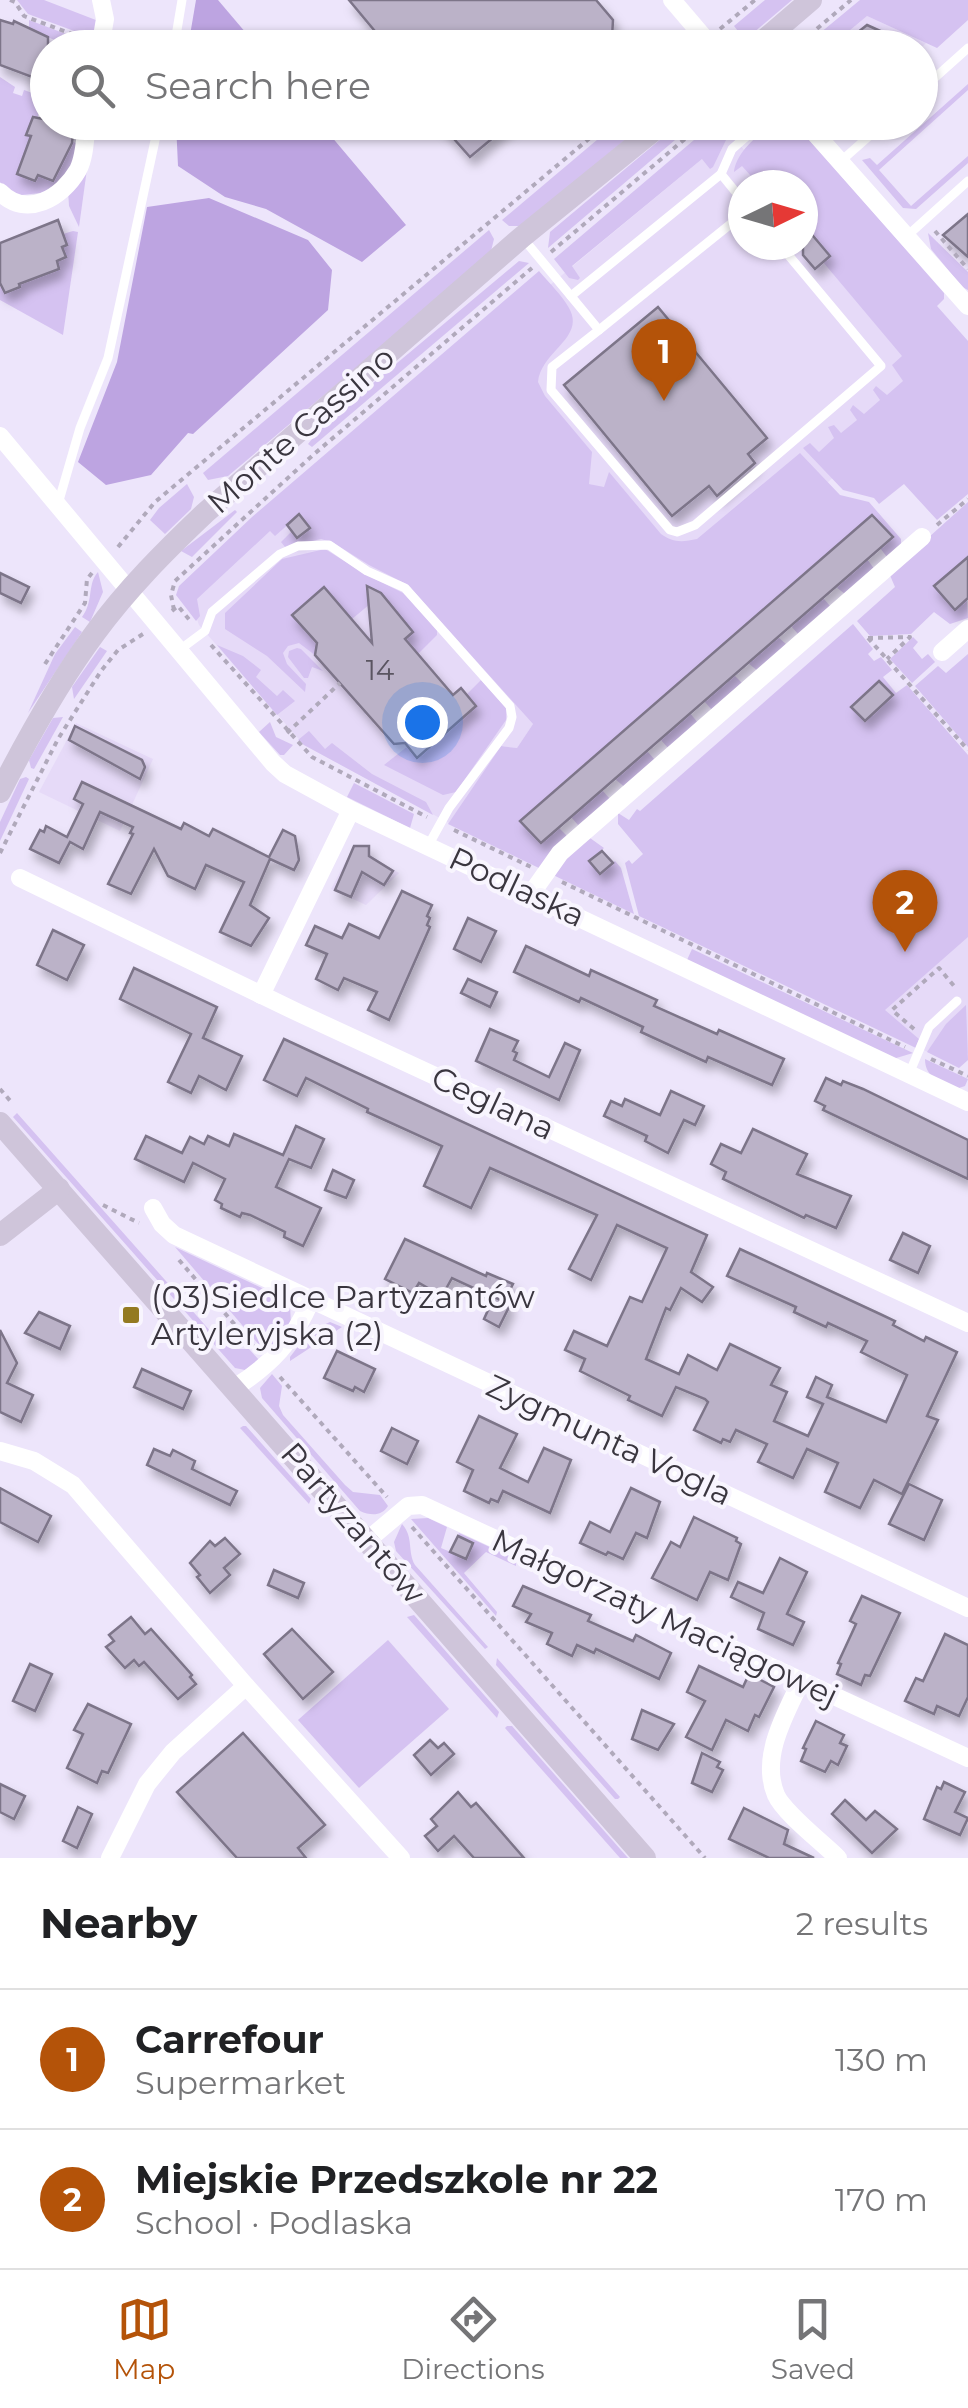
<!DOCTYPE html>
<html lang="en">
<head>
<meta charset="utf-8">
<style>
	body { margin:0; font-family:Montserrat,sans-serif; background:#f2f2f2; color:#202124 }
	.compass { position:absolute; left:728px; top:170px; width:90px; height:90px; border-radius:50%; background:#fff; box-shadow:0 2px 8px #0004; rotate:85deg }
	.you { position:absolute; left:422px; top:722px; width:35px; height:35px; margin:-25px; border:8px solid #fff; border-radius:50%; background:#1a73e8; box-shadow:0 0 0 15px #1a73e833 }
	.badge { display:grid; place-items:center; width:65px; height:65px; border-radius:50%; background:#b45309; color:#fff; font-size:32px; font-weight:700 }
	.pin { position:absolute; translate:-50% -82px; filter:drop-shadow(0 2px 5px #0008) }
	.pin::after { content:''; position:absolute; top:52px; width:35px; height:30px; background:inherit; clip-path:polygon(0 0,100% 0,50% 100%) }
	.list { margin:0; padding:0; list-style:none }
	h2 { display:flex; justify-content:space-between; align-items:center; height:130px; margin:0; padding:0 40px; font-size:42px }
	h2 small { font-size:32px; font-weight:400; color:#757577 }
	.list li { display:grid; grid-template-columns:65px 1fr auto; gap:30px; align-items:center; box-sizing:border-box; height:140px; padding:0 40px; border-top:2px solid #e0e0e0 }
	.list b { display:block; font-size:38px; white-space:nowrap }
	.list p { margin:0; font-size:32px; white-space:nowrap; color:#757577 }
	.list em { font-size:32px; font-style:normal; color:#757577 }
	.icon { flex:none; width:55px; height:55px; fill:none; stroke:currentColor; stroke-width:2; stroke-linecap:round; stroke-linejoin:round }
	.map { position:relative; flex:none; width:968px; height:1858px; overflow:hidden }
	.search { position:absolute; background:#fff; box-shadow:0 2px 8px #0004; left:30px; right:30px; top:30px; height:110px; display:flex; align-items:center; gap:25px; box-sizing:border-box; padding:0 35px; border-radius:55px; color:#757577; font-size:38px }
	.sheet { height:410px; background:#fff }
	nav { display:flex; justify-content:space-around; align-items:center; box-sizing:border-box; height:140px; border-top:2px solid #e0e0e0; background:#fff; font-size:28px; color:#757577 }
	nav a { display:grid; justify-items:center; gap:5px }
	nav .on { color:#b45309 }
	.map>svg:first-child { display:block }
</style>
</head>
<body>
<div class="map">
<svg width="968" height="1858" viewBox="0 0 968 1858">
	<defs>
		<filter id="shadow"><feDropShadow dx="4.5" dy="8" stdDeviation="5" flood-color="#0004"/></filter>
	</defs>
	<rect width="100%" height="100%" fill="#ede5fb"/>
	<g fill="#e6daf8">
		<polygon points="867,16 926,43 921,48 829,48"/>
		<polygon points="731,135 775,185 743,185 743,245 803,245 803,217 944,378 828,482 696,591 605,488 589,484 474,348"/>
		<polygon points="295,481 412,588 533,724 517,748 501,746 449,823 304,745 199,625 184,582"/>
		<polygon points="76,723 153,759 120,831 39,792"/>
		<polygon points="968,814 968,1053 954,1065 819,998"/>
		<polygon points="354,846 369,846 369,856 399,873 366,905 331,889"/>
	</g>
	<g fill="#d5c2f1">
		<polygon points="17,0 44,0 101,22 96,39 28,14"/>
		<polygon points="765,0 792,0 745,40 734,26"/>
		<polygon points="860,0 968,0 968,20 937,48 867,16 831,46 814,38"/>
		<polygon points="29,20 95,45 97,47 74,47 73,43 62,38 60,42 29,30"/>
		<polygon points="0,77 15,87 13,93 22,96 24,90 38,95 47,86 37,119 33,118 27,134 31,136 17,174 35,181 38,175 54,181 66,150 69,150 73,142 79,144 78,158 50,192 12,196 0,182"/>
		<polygon points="968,84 968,90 879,170 911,206 968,156 968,163 916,209 903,208 862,160 870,158 877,165"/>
		<polygon points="617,123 640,123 638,129 522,226 509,226 502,220"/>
		<polygon points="680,123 695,123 548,248 550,232"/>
		<polygon points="714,123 747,123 726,140 713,167 710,169 702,159 572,266 580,278 578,280 569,278 554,259"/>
		<path d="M784,123L800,129L944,293V299L937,306L968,341V494L937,520L904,484L879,504L874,498L843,490L803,448L810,443L819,452L834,438L828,427L834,425L841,433L857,420L850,410L853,405L864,414L880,400L873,390L876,386L887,395L903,381L892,365L902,356L823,262L829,256L803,224V185H759L742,166L734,172C736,151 764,127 784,123Z"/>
		<polygon points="87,169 79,227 69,206 68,191"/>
		<polygon points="489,230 494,239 490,255 228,476 208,480 203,473"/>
		<polygon points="73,231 78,232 63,335 0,300 0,286 6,293 19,287 17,279 42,276 59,269 57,261 66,257 62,247 67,245 63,234"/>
		<polygon points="928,233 968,272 968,290 962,287 931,249"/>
		<polygon points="519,261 529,263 312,447 308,444 323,425"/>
		<path d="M539,271C549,283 562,295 569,308C586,338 541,351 538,382L545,396L592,452L589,484L604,487L609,472L661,534C673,543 683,542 697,539L800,453L840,495L869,502L901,539V546L887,557L880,548L892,537L872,515L521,821L540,843L559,828L567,836L541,869L448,824L501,746L517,748L533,724L408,585L369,565L332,542L321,539L285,547L281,542L292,531L298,538L310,528L299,515L275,536L270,531L197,599L200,616L196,621L176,595L179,586L252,517Z"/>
		<polygon points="187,484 194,497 191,509 165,534 150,520 159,508"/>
		<polygon points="968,502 968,557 935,586 955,609 967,600 968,618 950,624 934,612 911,634 870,636 857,621 895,587 889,573"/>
		<polygon points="235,510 237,512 192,557 181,551"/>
		<polygon points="325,549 365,574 403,593 437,630 437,635 418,654 405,639 413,631 381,594 369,596 370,604 352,619 323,587 292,615 319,647 316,656 299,643 288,646 283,653 287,664 306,684 305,692 267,656 225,629 225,613 282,559"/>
		<polygon points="867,559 875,570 845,594 836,587"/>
		<path d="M98,572L103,592L90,622L82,617C94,601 87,584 98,572Z"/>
		<polygon points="823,598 831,607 798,634 791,626"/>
		<polygon points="853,624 873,649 868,654 874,661 881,657 892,670 883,677 896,693 907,685 968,755 968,937 885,1010 919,1039 916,1048 639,916 625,863 629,860 632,864 643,854 618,824 618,813 629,820 637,809 640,811"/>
		<polygon points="75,627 82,632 28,713 55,654"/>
		<polygon points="778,637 786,644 759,672 748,663"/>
		<polygon points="913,637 918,642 913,648 922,659 928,654 935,662 912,683 890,659"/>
		<polygon points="217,645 243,656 261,670 256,677 277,696 283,690 295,701 277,715"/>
		<polygon points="100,647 107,651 74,699 72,687"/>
		<polygon points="297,648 301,649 323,671 312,667 308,678 304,678 288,657 289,651"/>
		<polygon points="968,654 968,747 915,686 938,666 946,673"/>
		<polygon points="734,675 742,683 712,710 704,701"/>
		<polygon points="481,680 506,708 506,720 456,792 443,795 384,765 408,746 418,758 476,706 467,694"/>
		<polygon points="690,713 698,723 669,749 660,739"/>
		<polygon points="63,717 34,769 31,768 29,760 53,718"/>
		<polygon points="270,722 276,737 293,745 284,755 280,755 259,732"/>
		<polygon points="309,731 325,749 332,743 372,774 426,802 433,815 304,745 298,740"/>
		<polygon points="647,751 655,760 627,789 615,779"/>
		<polygon points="26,777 29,779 0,841 0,822 20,779"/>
		<polygon points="354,783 414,814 410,828 347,797"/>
		<polygon points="602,790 610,799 578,825 571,817"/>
		<polygon points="590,838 604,848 589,862 600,874 615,861 621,868 634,914 551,874 555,867"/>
		<polygon points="692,949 913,1053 893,1059 687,960"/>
		<polygon points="966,1005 968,1060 959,1068 927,1052 946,1024"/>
		<path d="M925,1059L968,1079L965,1086L956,1089C941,1082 925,1078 925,1059Z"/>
		<polygon points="17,1113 220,1342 233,1349 249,1349 260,1361 245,1370 235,1368 13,1117"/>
		<polygon points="175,1247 285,1299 290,1305 291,1325 267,1354"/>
		<polygon points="330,1322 342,1327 290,1361 290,1357 310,1331"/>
		<path d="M272,1374L282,1386L279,1406L283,1415L345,1485L353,1492L380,1495L388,1506C382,1516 371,1516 360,1511L262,1398L260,1388Z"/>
		<polygon points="243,1426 246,1426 311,1499 309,1504 240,1428"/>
		<polygon points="428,1518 447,1527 441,1548 465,1558 473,1544 458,1536 459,1533 516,1559 516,1566 486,1552 464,1573 497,1612 496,1616 411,1519"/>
		<path d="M402,1524C414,1537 407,1551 415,1565L488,1647L485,1649L396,1551L394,1542Z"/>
		<polygon points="414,1615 499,1712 497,1718 407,1617"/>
		<polygon points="388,1640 449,1709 359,1788 298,1720"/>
		<polygon points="497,1658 620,1797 618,1799 615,1799 496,1665"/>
		<polygon points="507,1726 512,1726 628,1858 620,1858 505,1728"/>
	</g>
	<g fill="#bda4e1">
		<polygon points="196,0 218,0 258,47 188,47"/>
		<polygon points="176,123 320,123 406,225 362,262 266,209 225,197 178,166"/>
		<polygon points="209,198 308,240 332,270 328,310 193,434 188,433 151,475 106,485 78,462 117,362 147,207"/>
	</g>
	<g fill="#bbb2c8" stroke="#7d7589" stroke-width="2.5" filter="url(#shadow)">
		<polygon points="349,0 596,0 613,20 612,38 601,48 389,48"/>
		<polygon points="0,20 13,24 14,21 48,37 48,83 0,65"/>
		<polygon points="867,25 918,48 838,48"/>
		<polygon points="33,117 74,125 72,143 53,181 38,175 35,181 17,174 31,136 26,135"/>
		<polygon points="439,122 512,122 470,157"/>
		<polygon points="968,214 968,257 943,235"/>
		<polygon points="58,220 67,245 62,247 66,257 57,261 59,269 19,284 20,287 5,293 0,283 0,243"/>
		<polygon points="803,224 830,256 815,269 803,255"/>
		<polygon points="658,307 767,438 748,454 755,463 717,496 709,486 672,516 564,385"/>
		<polygon points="299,514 310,528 297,538 287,525"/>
		<polygon points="872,515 893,537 541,843 520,821"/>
		<polygon points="968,557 968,598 955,610 934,586"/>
		<polygon points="0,573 29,587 21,603 0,593"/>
		<polygon points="367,586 381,593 413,632 405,639 453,695 461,688 476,706 417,758 405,743 394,744 315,655 317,643 292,615 324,587 372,643"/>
		<polygon points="879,681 893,695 865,721 851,707"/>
		<polygon points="75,726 142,760 145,767 140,779 69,740"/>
		<polygon points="82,782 181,829 184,823 209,836 213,829 269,857 283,830 295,836 299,860 294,870 270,859 250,905 269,918 251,946 220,932 244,882 206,865 195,889 168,876 154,849 131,894 108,884 133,834 130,833 133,827 100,812 83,849 70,842 59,863 30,849 40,830 44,832 46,826 67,837 83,804 74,799"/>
		<polygon points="354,846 369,846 369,856 393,871 384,885 362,872 351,897 335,890"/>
		<polygon points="602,851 613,863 600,874 589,861"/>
		<polygon points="402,891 432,905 427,916 430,918 427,925 430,927 389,1020 368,1010 377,992 344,978 338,990 316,979 327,954 306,945 315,926 342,938 349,924 379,938"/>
		<polygon points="468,918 496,931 481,962 454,949"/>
		<polygon points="53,930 84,945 67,980 37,965"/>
		<polygon points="526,946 589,976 591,970 657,1000 654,1006 717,1034 719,1030 784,1059 772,1085 708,1057 706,1062 641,1032 643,1027 581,998 579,1002 514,972"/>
		<polygon points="134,968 217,1007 203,1038 242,1056 226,1090 199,1076 191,1093 168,1082 191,1034 120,999"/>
		<polygon points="468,979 497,992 490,1007 461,993"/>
		<polygon points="490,1029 518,1041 513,1051 517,1053 514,1060 549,1077 565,1043 580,1050 559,1100 476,1061"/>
		<polygon points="284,1039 707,1235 691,1272 713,1287 702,1302 681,1288 670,1310 666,1308 646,1359 679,1374 688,1355 717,1370 730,1344 780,1368 771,1385 787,1392 774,1421 808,1436 823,1404 807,1397 816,1377 832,1385 827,1397 886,1422 907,1375 861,1352 867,1341 828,1323 826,1327 794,1312 796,1307 727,1276 740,1249 880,1314 895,1321 893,1325 924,1341 926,1337 957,1352 927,1416 938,1420 902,1494 874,1480 860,1508 825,1492 838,1463 807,1449 793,1478 758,1462 767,1444 736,1430 730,1442 723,1439 721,1443 694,1430 708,1402 705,1399 676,1387 662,1416 628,1400 630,1396 580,1371 585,1359 565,1350 574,1331 607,1346 630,1297 642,1302 667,1248 617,1225 591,1280 569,1269 597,1215 490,1168 471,1208 424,1186 442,1146 367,1112 368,1109 306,1078 297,1096 264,1080"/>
		<polygon points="826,1078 841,1085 843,1081 863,1089 968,1140 968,1179 823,1110 825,1106 815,1101"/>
		<polygon points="671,1091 704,1106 695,1125 684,1120 668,1153 645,1141 647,1136 604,1116 611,1101 622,1106 625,1099 660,1115"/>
		<polygon points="296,1126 324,1139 311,1168 289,1159 276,1187 321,1208 303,1246 284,1237 285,1232 250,1215 242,1213 240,1217 221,1208 222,1204 215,1200 225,1179 193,1163 184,1182 135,1159 146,1136 182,1153 190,1137 204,1144 208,1136 229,1146 234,1134 283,1155"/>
		<polygon points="753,1129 807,1154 797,1174 851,1196 836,1228 806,1215 804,1218 723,1179 726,1172 711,1164 721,1144 741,1153"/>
		<polygon points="333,1170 354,1180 346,1198 325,1190"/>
		<polygon points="903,1233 930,1246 918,1273 890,1260"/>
		<polygon points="405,1239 486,1276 487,1273 513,1284 504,1302 452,1278 442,1296 419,1283 413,1293 385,1279"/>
		<polygon points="494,1297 510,1305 499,1327 484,1319"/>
		<polygon points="39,1312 70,1326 60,1349 25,1333"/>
		<polygon points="0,1330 17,1363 7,1383 33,1395 21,1422 0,1412"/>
		<polygon points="337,1351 375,1369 364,1392 355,1387 353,1391 324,1378"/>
		<polygon points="142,1369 191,1391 183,1409 134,1387"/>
		<polygon points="479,1416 517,1434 500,1468 528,1482 544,1448 571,1460 550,1513 503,1491 498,1502 491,1499 489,1503 464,1491 473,1470 457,1462"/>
		<polygon points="392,1428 418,1441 407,1464 381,1451"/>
		<polygon points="154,1449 170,1456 173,1450 195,1461 192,1469 237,1491 230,1505 147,1465"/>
		<polygon points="909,1484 942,1500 924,1540 889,1524"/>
		<polygon points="0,1488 51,1516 38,1542 0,1522"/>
		<polygon points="631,1488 660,1502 647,1538 636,1533 623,1559 608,1552 606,1555 580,1543 590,1522 610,1532"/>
		<polygon points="694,1517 737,1538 736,1541 741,1544 728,1580 710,1572 697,1600 652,1578 671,1542 680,1547"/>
		<polygon points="458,1536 473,1543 466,1559 450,1552"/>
		<polygon points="225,1538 240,1554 224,1568 230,1575 210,1593 197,1577 200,1575 190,1563 210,1541 215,1546"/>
		<polygon points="780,1558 807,1572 787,1614 804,1622 793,1645 758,1629 764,1613 731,1597 738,1582 763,1593"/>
		<polygon points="274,1570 304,1583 298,1598 268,1585"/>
		<polygon points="523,1586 591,1615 588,1621 633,1641 636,1635 671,1653 659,1679 596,1649 594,1653 577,1645 572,1656 547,1644 552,1633 526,1622 531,1614 513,1606"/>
		<polygon points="862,1596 900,1613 870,1676 865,1675 861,1685 837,1674 841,1664 838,1663 856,1624 850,1621"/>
		<polygon points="131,1617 145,1634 151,1629 192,1675 190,1677 196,1684 178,1699 144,1662 139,1666 134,1660 125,1668 106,1647 114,1641 109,1635"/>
		<polygon points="292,1629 333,1672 303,1699 264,1654"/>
		<polygon points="945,1634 968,1645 968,1697 959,1716 937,1706 934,1714 905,1701 916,1678 923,1681"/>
		<polygon points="30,1664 52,1674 35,1711 13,1701"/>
		<polygon points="699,1666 743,1687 749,1674 774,1687 759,1717 755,1715 748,1731 726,1720 712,1750 686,1737 705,1701 687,1692"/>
		<polygon points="88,1704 131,1724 108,1773 102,1771 97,1783 67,1768 83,1734 74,1730"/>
		<polygon points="642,1710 674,1724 658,1750 632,1739"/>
		<polygon points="816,1721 844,1735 840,1743 847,1746 838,1765 831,1761 825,1772 801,1761 806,1749 803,1748"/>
		<polygon points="243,1733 325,1825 298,1848 306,1858 237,1858 177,1792"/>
		<polygon points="430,1740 438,1748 444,1743 454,1754 431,1775 414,1755"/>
		<polygon points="702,1753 720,1762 717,1767 723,1770 712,1792 692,1783"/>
		<polygon points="944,1782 965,1792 955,1812 968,1818 960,1835 924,1819 937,1787 941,1789"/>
		<polygon points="0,1784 25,1796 14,1819 0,1812"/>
		<polygon points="458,1792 471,1807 476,1803 524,1858 474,1858 454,1836 438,1851 425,1836 437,1826 431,1819"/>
		<polygon points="845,1800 866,1820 875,1811 897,1829 872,1853 832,1814"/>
		<polygon points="78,1807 92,1814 77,1848 63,1841"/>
		<polygon points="744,1808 788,1830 784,1844 814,1858 769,1858 729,1839"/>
	</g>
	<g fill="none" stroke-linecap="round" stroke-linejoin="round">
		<g stroke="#b0a9bb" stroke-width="4" stroke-dasharray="5 5" stroke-linecap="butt">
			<polyline points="10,0 15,2 24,16 83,38"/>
			<polyline points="720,29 755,0"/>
			<polyline points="806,38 823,48"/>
			<polyline points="794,48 851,0"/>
			<polyline points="837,132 848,122"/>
			<polyline points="935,231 968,269"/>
			<polyline points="551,252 705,122"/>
			<polyline points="937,525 968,499"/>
			<polyline points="118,547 155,502 609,122"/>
			<polyline points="174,610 171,595 175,581 313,455 532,268"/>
			<polyline points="172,611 178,606 192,623"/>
			<polyline points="868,638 968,750"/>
			<polyline points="868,638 910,637 887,659"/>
			<polyline points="211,645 312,757 427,817"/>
			<polyline points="45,664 85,603 87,579 92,573"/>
			<polyline points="287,733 340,683"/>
			<polyline points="454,830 531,867"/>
			<polyline points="0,853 58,739 101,671 118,650 143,634"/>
			<polyline points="562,882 905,1047"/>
			<polyline points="914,1029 892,1010 939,968 954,986"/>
			<polyline points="931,1059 968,1076"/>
			<polyline points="0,1089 13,1104"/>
			<polyline points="103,1205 139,1223"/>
			<polyline points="179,1260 254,1347"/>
			<polyline points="280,1377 387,1497"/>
			<polyline points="412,1527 705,1858"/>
		</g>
		<g stroke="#fff" stroke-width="9">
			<polyline points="174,48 182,0"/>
			<polyline points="920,91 968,48"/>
			<polyline points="841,161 885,122"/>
			<polyline points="721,174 743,201"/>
			<polyline points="907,236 968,181"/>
			<polyline points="522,237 599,330 552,367 551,390 670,530 677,532 695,525 881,366 780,245"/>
			<polyline points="571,296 721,174 732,149 763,122"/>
			<polyline points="599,330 743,214"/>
			<polyline points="58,504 80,428 108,358 159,122"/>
			<polyline points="178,651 205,631 212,612 280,554 298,546 329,545 367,571 405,588 510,706 512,717 509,728 449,808 428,846"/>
			<polyline points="909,1074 929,1027 957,1001"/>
		</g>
		<g stroke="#fff" stroke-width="18">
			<polyline points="672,0 713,48"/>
			<polyline points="100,48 105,19 101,0"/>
			<polyline points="805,122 968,306"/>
			<path d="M0,192C26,219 62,198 78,170C85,157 85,137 87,122"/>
			<polyline points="0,436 273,763 285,774 351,810 968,1102"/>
			<polyline points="942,652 968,629"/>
			<polyline points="20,878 299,1013 968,1323"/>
			<polyline points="531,894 560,853 922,537"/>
			<polyline points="261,995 351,810"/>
			<polyline points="153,1208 162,1224 174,1235 968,1608"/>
			<path d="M234,1388C271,1365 294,1340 311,1300"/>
			<polyline points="0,1451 34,1461 73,1485 246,1686 401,1858"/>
			<polyline points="369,1539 408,1506 422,1505 968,1758"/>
			<path d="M801,1681C785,1715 760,1757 776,1795C784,1813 823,1843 838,1858"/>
			<polyline points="110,1858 147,1784 173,1752 246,1686"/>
		</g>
		<g stroke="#cfc5da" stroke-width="22">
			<polyline points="755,48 811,0"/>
			<path d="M0,792C28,737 58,683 95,633C127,589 166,550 205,513L522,237L664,122"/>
			<polyline points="0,1123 645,1858"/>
			<polyline points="0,1235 59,1189"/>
		</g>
	</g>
	<rect fill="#937a21" stroke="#f8f5fe" stroke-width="4" x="121" y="1305" width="20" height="20" rx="5"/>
	<g text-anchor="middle" stroke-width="8" stroke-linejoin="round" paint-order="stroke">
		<g font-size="28" fill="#5a5561">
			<text x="380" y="680">14</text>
		</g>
		<g font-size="32" fill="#3a363f" stroke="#f8f5fe">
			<text transform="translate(301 430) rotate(-41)" y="11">Monte Cassino</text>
			<text transform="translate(517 887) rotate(25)" y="11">Podlaska</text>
			<text transform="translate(493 1103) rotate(25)" y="11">Ceglana</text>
			<text transform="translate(609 1440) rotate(25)" y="11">Zygmunta Vogla</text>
			<text transform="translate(353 1523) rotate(49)" y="11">Partyzantów</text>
			<text transform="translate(665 1618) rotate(25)" y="11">Małgorzaty Maciągowej</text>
		</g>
		<g font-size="32" fill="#3a363f" stroke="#f8f5fe" text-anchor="start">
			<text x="151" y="1308">(03)Siedlce Partyzantów<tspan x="151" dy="37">Artyleryjska (2)</tspan></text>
		</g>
	</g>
</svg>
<svg class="compass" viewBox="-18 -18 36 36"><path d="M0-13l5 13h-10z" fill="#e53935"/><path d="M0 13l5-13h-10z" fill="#757577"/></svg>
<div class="you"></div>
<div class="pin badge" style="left:664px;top:401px">1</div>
<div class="pin badge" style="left:905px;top:952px">2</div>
<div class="search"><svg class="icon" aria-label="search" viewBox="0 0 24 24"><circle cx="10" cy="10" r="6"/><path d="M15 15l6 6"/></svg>Search here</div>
</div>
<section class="sheet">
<h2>Nearby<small>2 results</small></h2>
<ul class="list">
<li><span class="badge">1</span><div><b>Carrefour</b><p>Supermarket</p></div><em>130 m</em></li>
<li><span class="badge">2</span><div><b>Miejskie Przedszkole nr 22</b><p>School · Podlaska</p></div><em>170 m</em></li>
</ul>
</section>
<nav>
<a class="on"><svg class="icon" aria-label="map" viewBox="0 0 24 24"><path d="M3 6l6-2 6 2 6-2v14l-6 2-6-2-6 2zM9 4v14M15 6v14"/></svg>Map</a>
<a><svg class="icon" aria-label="directions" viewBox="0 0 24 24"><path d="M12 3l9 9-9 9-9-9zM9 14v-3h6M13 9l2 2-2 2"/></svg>Directions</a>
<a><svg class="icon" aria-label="saved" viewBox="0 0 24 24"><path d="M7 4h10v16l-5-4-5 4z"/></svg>Saved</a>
</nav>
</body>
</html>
